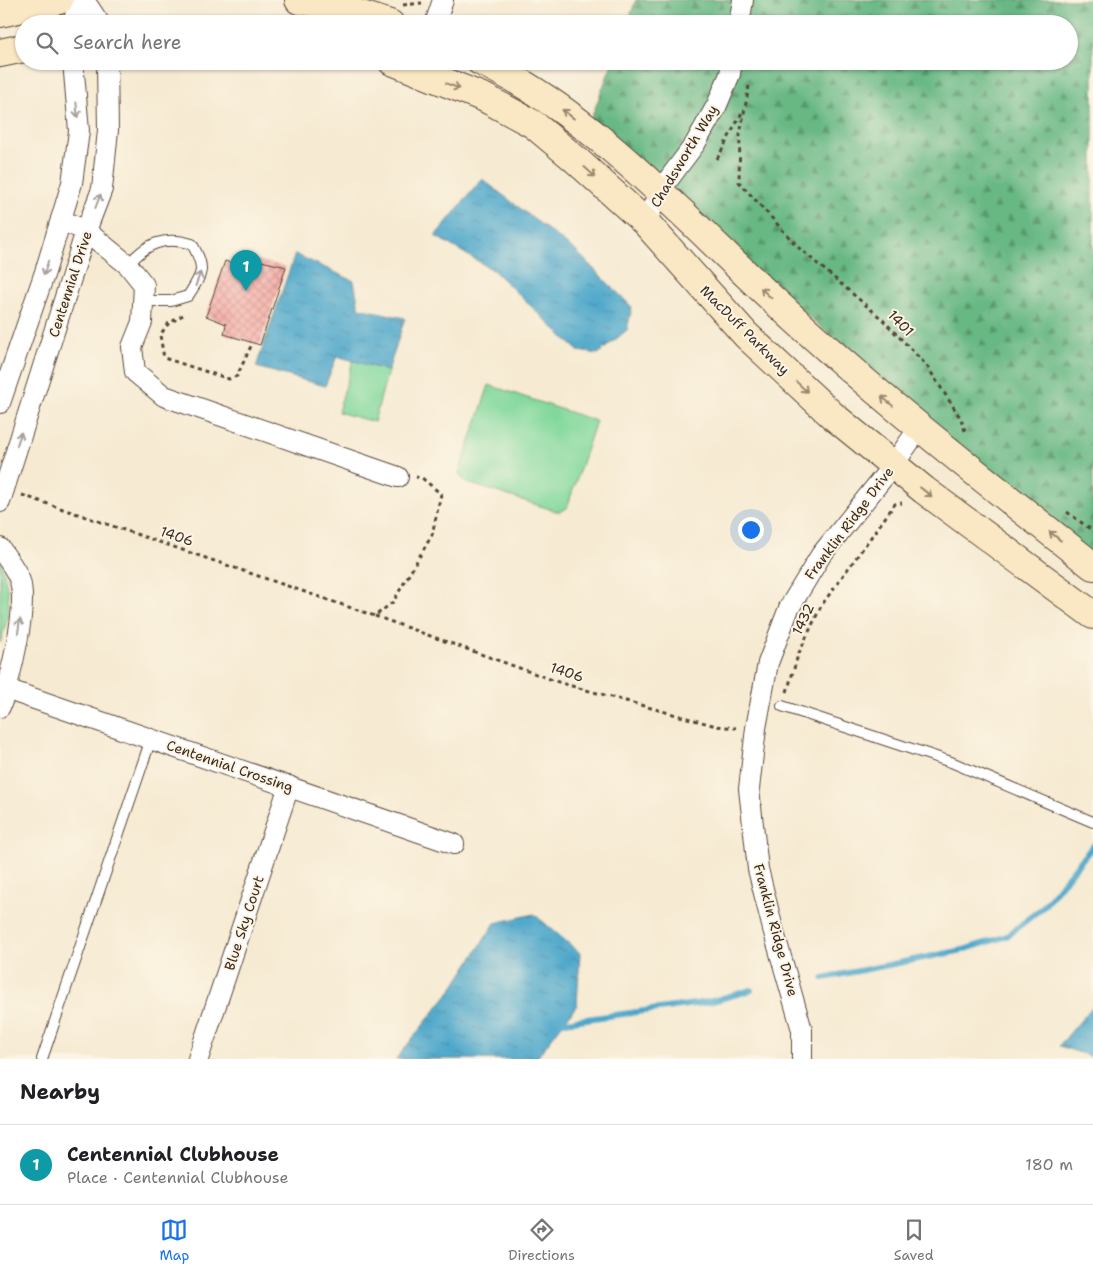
<!DOCTYPE html>
<html lang="en">
<head>
<meta charset="utf-8">
<style>
	body { margin:0; font-family:"Shantell Sans",sans-serif; background:#f6f6f6; color:#202124 }
	.you { position:absolute; left:750px; top:529px; width:18px; height:18px; margin:-12px; border:4px solid #fff; border-radius:50%; background:#1a73e8; box-shadow:0 0 0 8px #1a73e833 }
	.badge { display:grid; place-items:center; width:32px; height:32px; border-radius:50%; background:#1a73e8; color:#fff; font-size:16px; font-weight:700 }
	.pin { position:absolute; translate:-50% -41px; filter:drop-shadow(0 1px 2px #0008) }
	.pin::after { content:''; position:absolute; top:26px; width:18px; height:15px; background:inherit; clip-path:polygon(0 0,100% 0,50% 100%) }
	.list { margin:0; padding:0; list-style:none }
	h2 { display:flex; justify-content:space-between; align-items:center; height:65px; margin:0; padding:0 20px; font-size:21px }
	h2 small { font-size:16px; font-weight:400; color:#757577 }
	.list li { display:grid; grid-template-columns:32px 1fr auto; gap:15px; align-items:center; box-sizing:border-box; height:80px; padding:0 20px; border-top:1px solid #e0e0e0 }
	.list b { display:block; font-size:19px; white-space:nowrap }
	.list p { margin:0; font-size:16px; white-space:nowrap; color:#757577 }
	.list em { font-size:16px; font-style:normal; color:#757577 }
	.icon { flex:none; width:28px; height:28px; fill:none; stroke:currentColor; stroke-width:2; stroke-linecap:round; stroke-linejoin:round }
	.map { position:relative; flex:none; width:1093px; height:1059px; overflow:hidden }
	.search { position:absolute; background:#fff; box-shadow:0 1px 4px #0004; left:15px; right:15px; top:15px; height:55px; display:flex; align-items:center; gap:12px; box-sizing:border-box; padding:0 18px; border-radius:28px; color:#757577; font-size:19px }
	.sheet { height:145px; background:#fff }
	nav { display:flex; justify-content:space-around; align-items:center; box-sizing:border-box; height:70px; border-top:1px solid #e0e0e0; background:#fff; font-size:14px; color:#757577 }
	nav a { display:grid; justify-items:center; gap:2px }
	nav .on { color:#1a73e8 }
	.map>svg:first-child { display:block }
</style>
</head>
<body>
<div class="map">
<svg width="1093" height="1059" viewBox="0 0 1093 1059">
	<defs>
		<pattern id="forest-firs" width="22" height="20" patternUnits="userSpaceOnUse" patternTransform="scale(1.25)"><rect width="22" height="20" fill="#68b884"/><path d="M5 1l3.5 6h-7zM16 11l3.5 6h-7z" fill="#57966b"/></pattern>
		<pattern id="water-ripples" width="26" height="14" patternUnits="userSpaceOnUse" patternTransform="scale(1.25)"><rect width="26" height="14" fill="#4ea7cb"/><path d="M2 4q2-2 4 0t4 0M15 11q2-2 4 0t4 0" fill="none" stroke="#4288a4"/></pattern>
		<pattern id="building-cross-hatch" width="8" height="8" patternUnits="userSpaceOnUse" patternTransform="scale(1.25)"><rect width="8" height="8" fill="#f5a6a2"/><path d="M0 0l8 8M0 8l8-8" fill="none" stroke="#c88783"/></pattern>
	</defs>
	<rect width="100%" height="100%" fill="#fcf5e5"/>
	<filter id="ink" filterUnits="userSpaceOnUse"><feTurbulence type="fractalNoise" baseFrequency=".02" numOctaves="2"/><feDisplacementMap in="SourceGraphic" scale="10" xChannelSelector="R" yChannelSelector="G"/><feConvolveMatrix kernelMatrix="1 2 1 2 8 2 1 2 1" color-interpolation-filters="sRGB"/></filter>
	<filter id="wash" filterUnits="userSpaceOnUse"><feTurbulence type="fractalNoise" baseFrequency=".0096" numOctaves="4" result="noise"/><feDisplacementMap in="SourceGraphic" scale="20" xChannelSelector="R" yChannelSelector="G"/><feGaussianBlur stdDeviation="1.12" result="paint"/><feColorMatrix in="noise" values="0 0 0 0 0 0 0 0 0 0 0 0 0 0 0 0 0 1.4 0 .05"/><feComposite in="paint" operator="in"/></filter>
	<g filter="url(#wash)">
		<rect width="100%" height="100%" fill="#f6ead2"/>
		<g fill="#81d89c" stroke="#5e815d">
			<polygon points="353,360 388,371 374,422 338,412"/>
			<polygon points="489,385 596,421 567,508 559,512 465,482 459,473"/>
			<path d="M0,558C10,597 13,604 0,643Z"/>
		</g>
		<polygon fill="url(#forest-firs)" stroke="#527151" points="636,0 1093,0 1093,566 589,124 613,61 1069,61 1069,24 627,24"/>
		<g fill="url(#water-ripples)" stroke="#446874">
			<polygon points="482,179 578,253 632,307 627,330 598,354 578,351 493,270 435,236"/>
			<polygon points="295,254 354,281 359,308 405,318 388,371 337,356 325,386 256,367"/>
			<polygon points="534,914 580,953 577,1005 536,1059 396,1059 452,989 495,923"/>
			<polygon points="1093,1006 1093,1057 1059,1046"/>
		</g>
		<g fill="none" stroke-linecap="round" stroke-linejoin="round">
			<g stroke="#4ea7cb" stroke-width="6">
				<polyline points="823,978 963,950 1007,936 1043,907 1093,846"/>
				<polyline points="556,1020 565,1022 709,1002 751,990"/>
			</g>
		</g>
		<g id="blocks">
			<polygon fill="url(#building-cross-hatch)" points="245,257 286,267 260,345 224,334 226,324 206,316 225,261 242,267"/>
		</g>
	</g>
	<g filter="url(#ink)">
		<use href="#blocks" fill-opacity="0" stroke="#574739" stroke-width="1"/>
		<g fill="none" stroke-linecap="round" stroke-linejoin="round">
			<defs>
				<g id="lane">
					<path d="M128,265C146,243 164,236 192,244C206,269 203,273 188,296L171,301H143"/>
					<polyline points="782,706 951,762 1093,822"/>
					<polyline points="42,1059 151,739"/>
				</g>
				<g id="street">
					<polyline points="84,0 100,24"/>
					<polyline points="73,24 79,0"/>
					<polyline points="435,24 443,0"/>
					<polyline points="739,24 743,0"/>
					<polyline points="61,220 86,231 128,265 144,285 142,322 132,347 135,372 164,396 398,477"/>
					<polyline points="646,223 659,192 695,144 717,105 730,74 732,61"/>
					<polyline points="0,403 45,272 72,183 79,131 73,61"/>
					<polyline points="0,502 86,231 102,189 108,130 107,61"/>
					<path d="M0,548C6,558 17,570 20,581C28,609 10,679 0,707"/>
					<polyline points="6,689 454,844"/>
					<polyline points="198,1059 289,786"/>
					<polyline points="802,1059 802,1030 773,929 758,869 749,789 756,728 768,663 789,608 821,555 894,464 919,428"/>
				</g>
				<g id="secondary">
					<polyline points="299,0 334,6 390,24"/>
					<polyline points="0,13 59,0"/>
					<polyline points="0,53 24,48"/>
					<polyline points="392,61 485,98 533,124 575,159 646,223 746,335 832,415 924,490 1093,615"/>
					<path d="M480,61C594,114 687,221 779,305C879,398 986,481 1093,566"/>
				</g>
			</defs>
			<use href="#lane" stroke="#574739" stroke-width="12"/>
			<use href="#street" stroke="#574739" stroke-width="22"/>
			<use href="#secondary" stroke="#574739" stroke-width="30"/>
			<g stroke="#574739" stroke-width="3" stroke-dasharray="4 4" stroke-linecap="butt">
				<polyline points="403,5 422,3"/>
				<polyline points="299,61 358,67 361,61"/>
				<polyline points="749,86 740,135 739,182 799,248 882,319 927,366 961,419 966,434"/>
				<polyline points="717,159 743,111"/>
				<polyline points="183,315 168,324 160,335 164,358 229,379 237,376 252,344"/>
				<polyline points="22,495 375,616 393,602 432,535 441,494 422,478 416,477"/>
				<polyline points="1067,512 1093,531"/>
				<polyline points="375,616 561,683 716,726 736,728"/>
				<polyline points="787,692 798,655 821,606 895,504 902,503"/>
			</g>
			<use href="#lane" stroke="#fff" stroke-width="10"/>
			<use href="#street" stroke="#fff" stroke-width="20"/>
			<use href="#secondary" stroke="#fae7c3" stroke-width="28"/>
		</g>
		<defs><path id="oneway-shaft" d="M-6 0H5M1.5-3L5.5 0L1.5 3" fill="none" stroke-width="1.6" stroke-linecap="round" stroke-linejoin="round" transform="scale(1.25)"/></defs>
		<g stroke="#9a8870">
			<use href="#oneway-shaft" transform="translate(453 86) rotate(21)"/>
			<use href="#oneway-shaft" transform="translate(568 114) rotate(-142)"/>
			<use href="#oneway-shaft" transform="translate(590 172) rotate(42)"/>
			<use href="#oneway-shaft" transform="translate(766 293) rotate(-136)"/>
			<use href="#oneway-shaft" transform="translate(802 387) rotate(43)"/>
			<use href="#oneway-shaft" transform="translate(887 401) rotate(-140)"/>
			<use href="#oneway-shaft" transform="translate(926 492) rotate(38)"/>
			<use href="#oneway-shaft" transform="translate(1055 536) rotate(-142)"/>
		</g>
		<g stroke="#a79f9a">
			<use href="#oneway-shaft" transform="translate(77 110) rotate(85)"/>
			<use href="#oneway-shaft" transform="translate(98 201) rotate(-69)"/>
			<use href="#oneway-shaft" transform="translate(46 268) rotate(107)"/>
			<use href="#oneway-shaft" transform="translate(198 279) rotate(-70)"/>
			<use href="#oneway-shaft" transform="translate(19 439) rotate(-72)"/>
			<use href="#oneway-shaft" transform="translate(19 626) rotate(-82)"/>
		</g>
	</g>
	<g text-anchor="middle" stroke-width="4" stroke-linejoin="round" paint-order="stroke">
		<g font-size="14" fill="#3b2a1e" stroke="#fcf5e5">
			<text transform="translate(684 156) rotate(-59)" y="5">Chadsworth Way</text>
			<text transform="translate(70 284) rotate(-72)" y="5">Centennial Drive</text>
			<text transform="translate(901 323) rotate(46)" y="5">1401</text>
			<text transform="translate(745 330) rotate(45)" y="5">MacDuff Parkway</text>
			<text transform="translate(849 523) rotate(-53)" y="5">Franklin Ridge Drive</text>
			<text transform="translate(177 536) rotate(19)" y="5">1406</text>
			<text transform="translate(803 619) rotate(-65)" y="5">1432</text>
			<text transform="translate(567 672) rotate(18)" y="5">1406</text>
			<text transform="translate(230 766) rotate(19)" y="5">Centennial Crossing</text>
			<text transform="translate(244 923) rotate(-72)" y="5">Blue Sky Court</text>
			<text transform="translate(776 930) rotate(75)" y="5">Franklin Ridge Drive</text>
		</g>
	</g>
</svg>
<div class="you"></div>
<div class="pin badge" style="left:246px;top:291px;background:#0f9aa8">1</div>
<div class="search"><svg class="icon" aria-label="search" viewBox="0 0 24 24"><circle cx="10" cy="10" r="6"/><path d="M15 15l6 6"/></svg>Search here</div>
</div>
<section class="sheet">
<h2>Nearby<small></small></h2>
<ul class="list">
<li><span class="badge" style="background:#0f9aa8">1</span><div><b>Centennial Clubhouse</b><p>Place · Centennial Clubhouse</p></div><em>180 m</em></li>
</ul>
</section>
<nav>
<a class="on"><svg class="icon" aria-label="map" viewBox="0 0 24 24"><path d="M3 6l6-2 6 2 6-2v14l-6 2-6-2-6 2zM9 4v14M15 6v14"/></svg>Map</a>
<a><svg class="icon" aria-label="directions" viewBox="0 0 24 24"><path d="M12 3l9 9-9 9-9-9zM9 14v-3h6M13 9l2 2-2 2"/></svg>Directions</a>
<a><svg class="icon" aria-label="saved" viewBox="0 0 24 24"><path d="M7 4h10v16l-5-4-5 4z"/></svg>Saved</a>
</nav>
</body>
</html>
